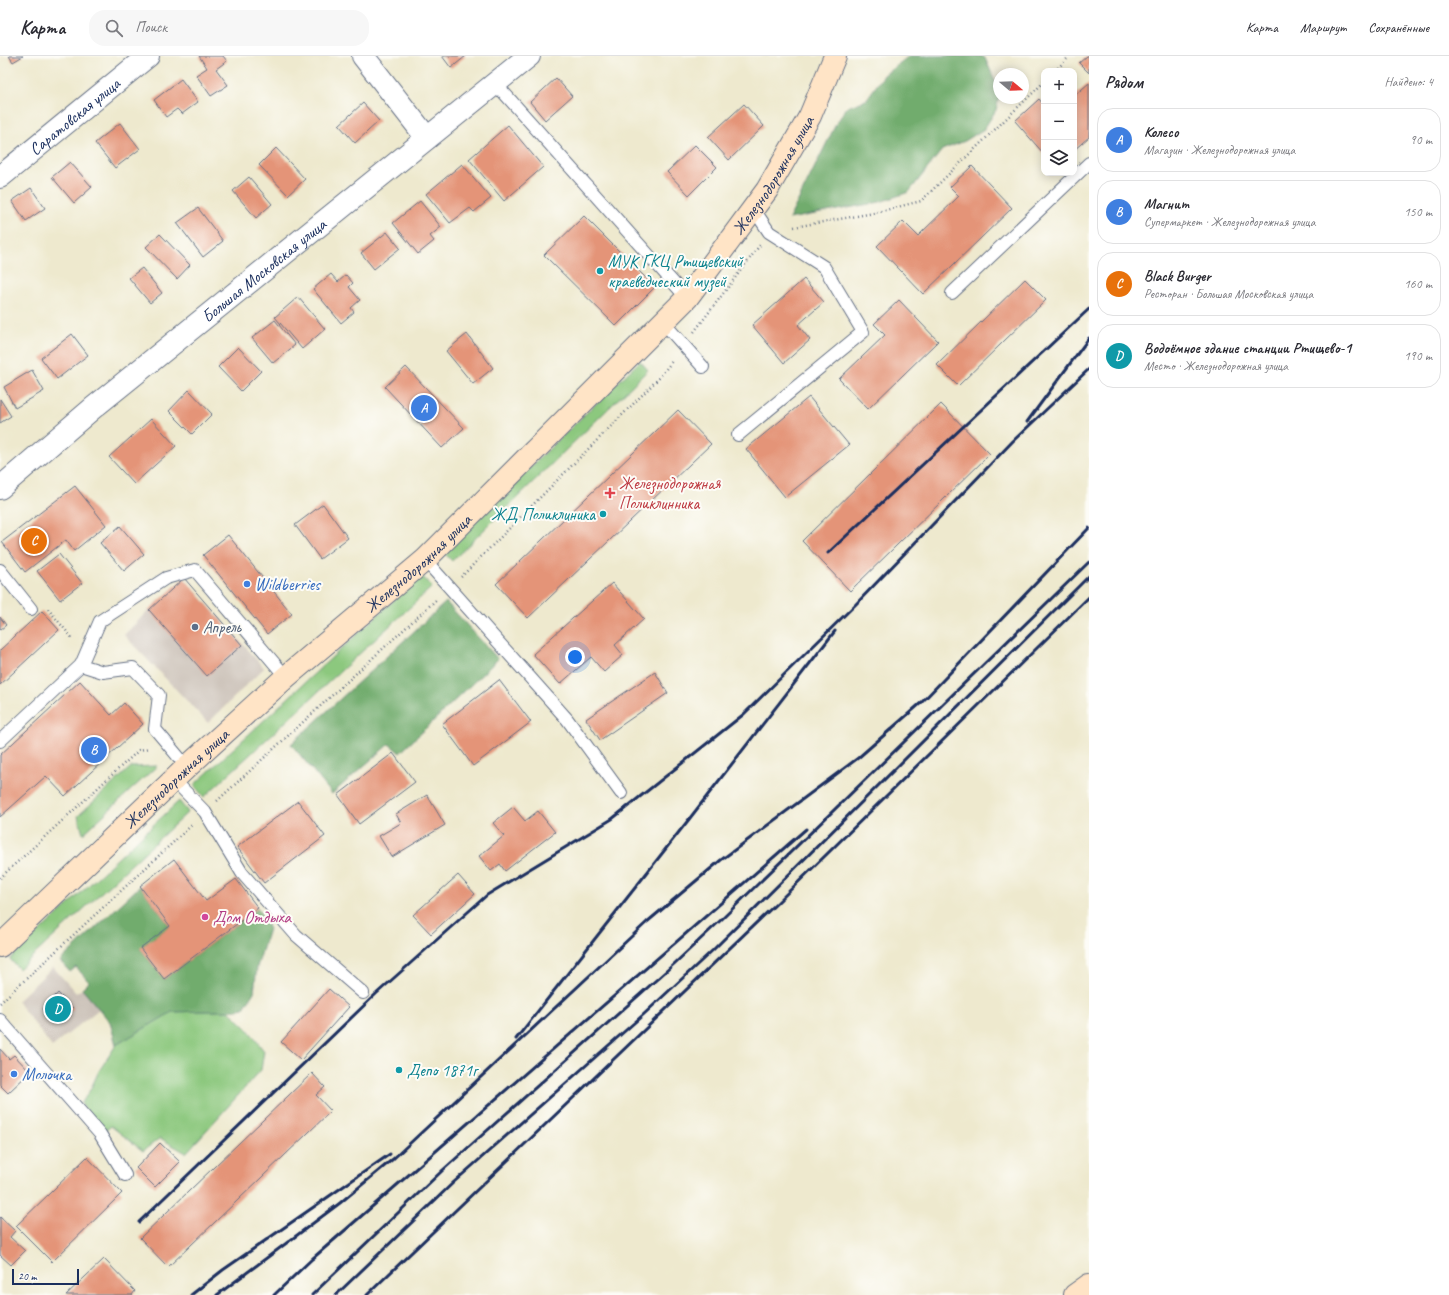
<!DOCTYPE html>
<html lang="ru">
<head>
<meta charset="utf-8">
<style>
	body { margin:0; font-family:Caveat,sans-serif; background:#f7f7f7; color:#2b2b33 }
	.controls { position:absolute; right:12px; top:12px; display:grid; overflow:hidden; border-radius:8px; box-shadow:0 2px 10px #0003 }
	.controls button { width:36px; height:36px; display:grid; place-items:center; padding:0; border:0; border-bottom:1px solid #e1e1e2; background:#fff; color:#2b2b33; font:20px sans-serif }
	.compass { position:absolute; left:993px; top:12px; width:36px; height:36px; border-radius:50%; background:#fff; box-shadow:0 2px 10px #0003; rotate:109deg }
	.scale { position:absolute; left:12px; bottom:10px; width:67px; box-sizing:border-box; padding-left:4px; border:2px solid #1b2f5e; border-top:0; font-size:11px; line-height:14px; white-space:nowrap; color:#1b2f5e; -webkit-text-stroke:3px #fdfcf7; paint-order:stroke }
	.you { position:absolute; left:575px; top:601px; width:14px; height:14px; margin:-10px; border:3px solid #fff; border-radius:50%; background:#1a73e8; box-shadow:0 0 0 6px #1a73e833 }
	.badge { display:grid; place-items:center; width:26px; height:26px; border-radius:50%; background:#1f6fb2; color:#fff; font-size:13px; font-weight:700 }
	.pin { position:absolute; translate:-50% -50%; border:2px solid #fff; box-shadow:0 1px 4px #0006 }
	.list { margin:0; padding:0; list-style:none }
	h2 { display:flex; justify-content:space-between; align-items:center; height:52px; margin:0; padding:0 16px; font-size:17px }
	h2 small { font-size:13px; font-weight:400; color:#7c7c81 }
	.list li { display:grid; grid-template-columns:26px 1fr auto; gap:12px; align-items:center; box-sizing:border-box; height:64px; margin:0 8px 8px; padding:0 8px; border:1px solid #e1e1e2; border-radius:16px }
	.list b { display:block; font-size:15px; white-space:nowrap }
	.list p { margin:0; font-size:13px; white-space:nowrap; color:#7c7c81 }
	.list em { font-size:13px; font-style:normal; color:#7c7c81 }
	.icon { flex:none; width:22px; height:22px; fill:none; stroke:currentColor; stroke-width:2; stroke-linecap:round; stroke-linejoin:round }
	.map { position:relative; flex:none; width:1089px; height:1239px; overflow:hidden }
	header { display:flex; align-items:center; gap:24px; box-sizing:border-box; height:56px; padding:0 20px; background:#fff; border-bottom:1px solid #e1e1e2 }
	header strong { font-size:19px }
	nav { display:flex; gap:22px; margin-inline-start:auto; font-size:14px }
	.search { width:280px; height:36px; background:#f7f7f7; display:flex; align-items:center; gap:10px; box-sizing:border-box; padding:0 14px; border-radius:16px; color:#7c7c81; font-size:15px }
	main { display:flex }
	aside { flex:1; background:#fff }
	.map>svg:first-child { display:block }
</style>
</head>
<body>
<header>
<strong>Карта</strong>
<div class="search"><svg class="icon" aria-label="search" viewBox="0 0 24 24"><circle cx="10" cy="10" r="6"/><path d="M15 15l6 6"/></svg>Поиск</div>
<nav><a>Карта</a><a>Маршрут</a><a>Сохранённые</a></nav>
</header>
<main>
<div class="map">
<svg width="1089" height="1239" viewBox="0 0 1089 1239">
	<rect width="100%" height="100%" fill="#fdfcf7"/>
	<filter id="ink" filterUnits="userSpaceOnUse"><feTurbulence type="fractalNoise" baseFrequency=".025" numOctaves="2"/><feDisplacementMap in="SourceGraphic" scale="8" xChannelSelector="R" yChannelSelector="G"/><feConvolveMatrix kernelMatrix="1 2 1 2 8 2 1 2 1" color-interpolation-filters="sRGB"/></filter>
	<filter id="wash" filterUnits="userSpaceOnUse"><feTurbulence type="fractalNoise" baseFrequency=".012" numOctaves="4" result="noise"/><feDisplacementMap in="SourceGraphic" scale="16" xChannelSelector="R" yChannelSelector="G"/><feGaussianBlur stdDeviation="0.9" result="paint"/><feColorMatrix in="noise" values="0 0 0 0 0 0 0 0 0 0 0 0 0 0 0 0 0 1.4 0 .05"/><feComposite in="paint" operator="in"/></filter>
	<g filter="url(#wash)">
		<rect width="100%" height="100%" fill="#eee9ce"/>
		<g fill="#ccc2b9">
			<polygon points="184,522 264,612 208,667 124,579 149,554"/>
			<polygon points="53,911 76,937 82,933 99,953 52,991 17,945"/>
		</g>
		<g fill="#8cc87e" stroke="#547c6e">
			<polygon points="640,305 648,314 452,505 443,496"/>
			<polygon points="421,519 432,531 204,741 194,729"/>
			<polygon points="157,710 83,778 78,760 131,711"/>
			<polygon points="179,745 188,756 19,913 10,903"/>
			<polygon points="206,955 229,955 247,972 264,995 261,1014 186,1097 160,1082 143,1095 111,1070 104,1076 81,1048 90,1034 99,1015 116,989 172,956"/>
		</g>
		<g fill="#71ac6d" stroke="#466e66">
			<polygon points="909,0 981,0 985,2 999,34 999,41 996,54 984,73 965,85 942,94 909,136 880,146 789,163 836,68 847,51 866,44 884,19"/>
			<polygon points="446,546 498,603 400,697 389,688 332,738 291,688"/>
			<polygon points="140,830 170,870 140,892 164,923 258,852 269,873 257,911 254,936 244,952 229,955 206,955 172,956 116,989 110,966 82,933 89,926 76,911 70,916 60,905"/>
		</g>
		<g id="blocks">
			<g fill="#e49478">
				<polygon points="9,0 23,0 13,6"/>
				<polygon points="199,0 223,0 227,5 216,13 228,29 211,40 196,19 207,12"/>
				<polygon points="442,0 466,0 451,12"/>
				<polygon points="1087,0 1089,0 1089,17 1079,7"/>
				<polygon points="556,22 572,40 545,64 530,46"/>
				<polygon points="181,23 198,46 182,58 177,53 166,61 154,44"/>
				<polygon points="1089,27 1089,81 1074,94 1074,40"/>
				<polygon points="1039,43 1044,49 1044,98 1015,65"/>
				<polygon points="363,47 379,65 355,87 339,69"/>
				<polygon points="744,48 764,70 729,104 708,81"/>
				<polygon points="120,67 140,93 115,112 95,87"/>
				<polygon points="508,69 543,111 504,145 469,103"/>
				<polygon points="695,89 717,111 689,139 667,116"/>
				<polygon points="276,92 305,123 288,139 259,109"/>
				<polygon points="70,106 92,131 74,147 52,121"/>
				<polygon points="462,108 491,142 474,156 470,152 450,167 426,138"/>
				<polygon points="972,110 1012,152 923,238 877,190 903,165 918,180 959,140 950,131"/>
				<polygon points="249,121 272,148 256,162 233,135"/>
				<polygon points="31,132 45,152 26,165 12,145"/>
				<polygon points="420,145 441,171 430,180 434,185 418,198 393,167"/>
				<polygon points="198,152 223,185 203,201 177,167"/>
				<polygon points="584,160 655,231 616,270 544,199"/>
				<polygon points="387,176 400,192 374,213 361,197"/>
				<polygon points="160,178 190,209 177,223 146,191"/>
				<polygon points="142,212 162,237 150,247 129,222"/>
				<polygon points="331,218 338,226 346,219 353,227 349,231 360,244 351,252 354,256 341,267 313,233"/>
				<polygon points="804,223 824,246 798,269 810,284 784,307 752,269"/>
				<polygon points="1025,223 1046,244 958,330 937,309"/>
				<polygon points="298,241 325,273 302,293 275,261"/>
				<polygon points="899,244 938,285 868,353 839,323 885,279 874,268"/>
				<polygon points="275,264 295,289 273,307 252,282"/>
				<polygon points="72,278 88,299 57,323 41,302"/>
				<polygon points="467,278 493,312 473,328 446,295"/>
				<polygon points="238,291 261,315 241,335 218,311"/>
				<polygon points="406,311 464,372 442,392 385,331"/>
				<polygon points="32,314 44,335 15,352 4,331"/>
				<polygon points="189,334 212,358 192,378 169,355"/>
				<polygon points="809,341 849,389 785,441 746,393"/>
				<polygon points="0,343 11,360 0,367"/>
				<polygon points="941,348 990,398 850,535 802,485"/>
				<polygon points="678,354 711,388 528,562 496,528"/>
				<polygon points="151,363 176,390 134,428 109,401"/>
				<polygon points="75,430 106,469 74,495 66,484 25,516 2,486"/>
				<polygon points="323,448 348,482 320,503 295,469"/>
				<polygon points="120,470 144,498 124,515 100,487"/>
				<polygon points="228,479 292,558 267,578 203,499"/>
				<polygon points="59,498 82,527 60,544 37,515"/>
				<polygon points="184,522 242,589 207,620 149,554"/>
				<polygon points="612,527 644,563 615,589 623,599 604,616 591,601 560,628 533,598"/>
				<polygon points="42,555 59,574 0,629 0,594"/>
				<polygon points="0,561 6,569 0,574"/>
				<polygon points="655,616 668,637 600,684 586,663"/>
				<polygon points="499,624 531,666 473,710 442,668"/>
				<polygon points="80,625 111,659 124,647 143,668 65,740 46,720 0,761 0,699"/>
				<polygon points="393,697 415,726 359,768 338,739"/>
				<polygon points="427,739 445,769 392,801 379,780 401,767 396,758"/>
				<polygon points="298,745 325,780 264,827 237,791"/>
				<polygon points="513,751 525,765 538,755 555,776 505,815 500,808 491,815 479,800 504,780 493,767"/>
				<polygon points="174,803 206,845 236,823 258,852 164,923 140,892 170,870 140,830"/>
				<polygon points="458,819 475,838 431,878 413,859"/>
				<polygon points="329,933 349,951 301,1004 281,986"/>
				<polygon points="58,937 73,952 58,968 43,953"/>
				<polygon points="0,993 9,1003 14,999 30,1016 8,1037 0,1029"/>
				<polygon points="312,1017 325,1031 316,1039 331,1055 168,1211 140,1182"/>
				<polygon points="160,1087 180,1106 155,1131 136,1112"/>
				<polygon points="87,1101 122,1137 52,1206 16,1170"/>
				<polygon points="0,1161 15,1175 10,1181 25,1195 11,1209 0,1199"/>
				<polygon points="104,1203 135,1235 132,1239 66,1239"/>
			</g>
		</g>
	</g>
	<g filter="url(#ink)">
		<use href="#blocks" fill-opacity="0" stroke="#657085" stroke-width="1"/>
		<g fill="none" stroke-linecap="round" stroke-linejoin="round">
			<defs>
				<g id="lane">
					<polyline points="496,28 687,242"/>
					<polyline points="952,237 1089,107"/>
					<polyline points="662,265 703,311"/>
					<polyline points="738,379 863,276 824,211 769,176 753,152"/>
					<polyline points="425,504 567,663 621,737"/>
					<polyline points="0,514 31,553"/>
					<polyline points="0,685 81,609"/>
					<polyline points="187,711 155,673 159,639 133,612 103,616 81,609 100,565 166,522 195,514 286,621"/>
					<polyline points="173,723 205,756 242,817 296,879 363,937"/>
					<polyline points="0,964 100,1078 125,1119"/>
				</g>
				<g id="street">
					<polyline points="363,0 427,82"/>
					<path id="s1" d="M0,121L148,0"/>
					<path id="s2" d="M0,432L93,352L529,0"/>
				</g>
				<g id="secondary">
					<path id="s3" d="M0,890L187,711L286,621L425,504L687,242L767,134L810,60L835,0"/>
					<polyline points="1075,1239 1089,1229"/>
				</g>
			</defs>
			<use href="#lane" stroke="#657085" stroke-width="14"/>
			<use href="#street" stroke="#657085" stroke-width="24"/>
			<use href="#secondary" stroke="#657085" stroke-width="24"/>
			<g stroke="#657085" stroke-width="2.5" stroke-dasharray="1 3" stroke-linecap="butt">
				<polyline points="1055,15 1067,3"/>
				<polyline points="794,171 874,157 921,145 1044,26"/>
				<polyline points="694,276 760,189"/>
				<polyline points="461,521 659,322 673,304"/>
				<polyline points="48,553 73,583"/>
				<polyline points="217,745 437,543"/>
				<polyline points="0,822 139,694 149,692"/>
				<polyline points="0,947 193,768"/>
			</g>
			<use href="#lane" stroke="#fff" stroke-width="12"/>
			<use href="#street" stroke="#fff" stroke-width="22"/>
			<use href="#secondary" stroke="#ffe4c6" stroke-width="22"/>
			<g stroke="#1b2f5e" stroke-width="3">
				<polyline points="1027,366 1089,282"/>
				<polyline points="828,497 1089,253"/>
				<polyline points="516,983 690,762 835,575"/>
				<polyline points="139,1166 376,938 487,839 612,763 744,658 856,548 1013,385 1089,313"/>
				<polyline points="191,1239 223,1214 390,1098"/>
				<polyline points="217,1239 340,1147 393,1103 647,866 721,804 858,702 922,646 1089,472"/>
				<polyline points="274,1239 312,1203 806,773"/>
				<polyline points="312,1239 443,1114 674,908 722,863 1089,506"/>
				<polyline points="336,1239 454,1126 643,959 713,894 1089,520"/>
				<polyline points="367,1239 777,847 1089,541"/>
			</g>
		</g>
	</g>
	<g fill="#0f9aa8" stroke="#fdfcf7" stroke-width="1.5">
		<circle cx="600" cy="215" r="4"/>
		<circle cx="603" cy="458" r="4"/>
		<circle cx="399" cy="1014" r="4"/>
	</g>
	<path fill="#e0444e" stroke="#fdfcf7" stroke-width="1.5" d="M608 431h4v4h4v4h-4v4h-4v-4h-4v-4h4z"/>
	<g fill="#3f7fe0" stroke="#fdfcf7" stroke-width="1.5">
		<circle cx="247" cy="528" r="4"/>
		<circle cx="14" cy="1018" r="4"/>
	</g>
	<circle fill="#5c6f8a" stroke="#fdfcf7" stroke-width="1.5" cx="195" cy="571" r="4"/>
	<circle fill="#d1479c" stroke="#fdfcf7" stroke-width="1.5" cx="205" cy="861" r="4"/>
	<g text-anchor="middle" stroke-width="4" stroke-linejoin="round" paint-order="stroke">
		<g font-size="17" fill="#1b2f5e" stroke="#fdfcf7">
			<text dy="6" stroke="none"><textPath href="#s1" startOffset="96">Саратовская улица</textPath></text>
			<text dy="6" stroke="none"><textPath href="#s3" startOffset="1095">Железнодорожная улица</textPath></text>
			<text dy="6" stroke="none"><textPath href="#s2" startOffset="342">Большая Московская улица</textPath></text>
			<text dy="6" stroke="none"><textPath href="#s3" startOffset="567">Железнодорожная улица</textPath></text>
			<text dy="6" stroke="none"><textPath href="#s3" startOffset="243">Железнодорожная улица</textPath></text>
		</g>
		<g font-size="17" fill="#0d838f" stroke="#fdfcf7" text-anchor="start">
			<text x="608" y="211">МУК ГКЦ Ртищевский<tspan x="608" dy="20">краеведческий музей</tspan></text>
			<text x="595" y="464" text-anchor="end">ЖД Поликлиника</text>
			<text x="407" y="1020">Депо 1871г</text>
		</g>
		<g font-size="17" fill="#be3a42" stroke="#fdfcf7" text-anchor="start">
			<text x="619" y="433">Железнодорожная<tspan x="619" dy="20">Поликлинника</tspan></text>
		</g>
		<g font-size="17" fill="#366cbe" stroke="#fdfcf7" text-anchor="start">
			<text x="255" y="534">Wildberries</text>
			<text x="22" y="1024">Молочка</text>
		</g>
		<g font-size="17" fill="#4e5e75" stroke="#fdfcf7" text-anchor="start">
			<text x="203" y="577">Апрель</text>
		</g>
		<g font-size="17" fill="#b23c85" stroke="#fdfcf7" text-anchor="start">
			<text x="213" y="867">Дом Отдыха</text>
		</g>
	</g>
</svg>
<div class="controls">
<button>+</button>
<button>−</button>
<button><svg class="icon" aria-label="layers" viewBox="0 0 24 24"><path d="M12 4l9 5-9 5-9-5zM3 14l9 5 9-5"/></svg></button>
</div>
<svg class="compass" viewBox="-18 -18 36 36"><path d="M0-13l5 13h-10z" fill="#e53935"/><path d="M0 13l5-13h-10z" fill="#7c7c81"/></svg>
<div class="scale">20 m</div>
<div class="you"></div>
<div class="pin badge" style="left:424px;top:352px;background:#3f7fe0">A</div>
<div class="pin badge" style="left:94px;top:694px;background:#3f7fe0">B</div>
<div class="pin badge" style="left:34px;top:485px;background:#e8710a">C</div>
<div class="pin badge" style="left:58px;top:953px;background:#0f9aa8">D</div>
</div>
<aside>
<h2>Рядом<small>Найдено: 4</small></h2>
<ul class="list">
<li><span class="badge" style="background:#3f7fe0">A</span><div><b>Колесо</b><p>Магазин · Железнодорожная улица</p></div><em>90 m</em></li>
<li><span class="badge" style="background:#3f7fe0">B</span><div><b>Магнит</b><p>Супермаркет · Железнодорожная улица</p></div><em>150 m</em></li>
<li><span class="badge" style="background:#e8710a">C</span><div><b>Black Burger</b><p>Ресторан · Большая Московская улица</p></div><em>160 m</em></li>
<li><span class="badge" style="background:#0f9aa8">D</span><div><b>Водоёмное здание станции Ртищево-1</b><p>Место · Железнодорожная улица</p></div><em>190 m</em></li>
</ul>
</aside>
</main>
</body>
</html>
